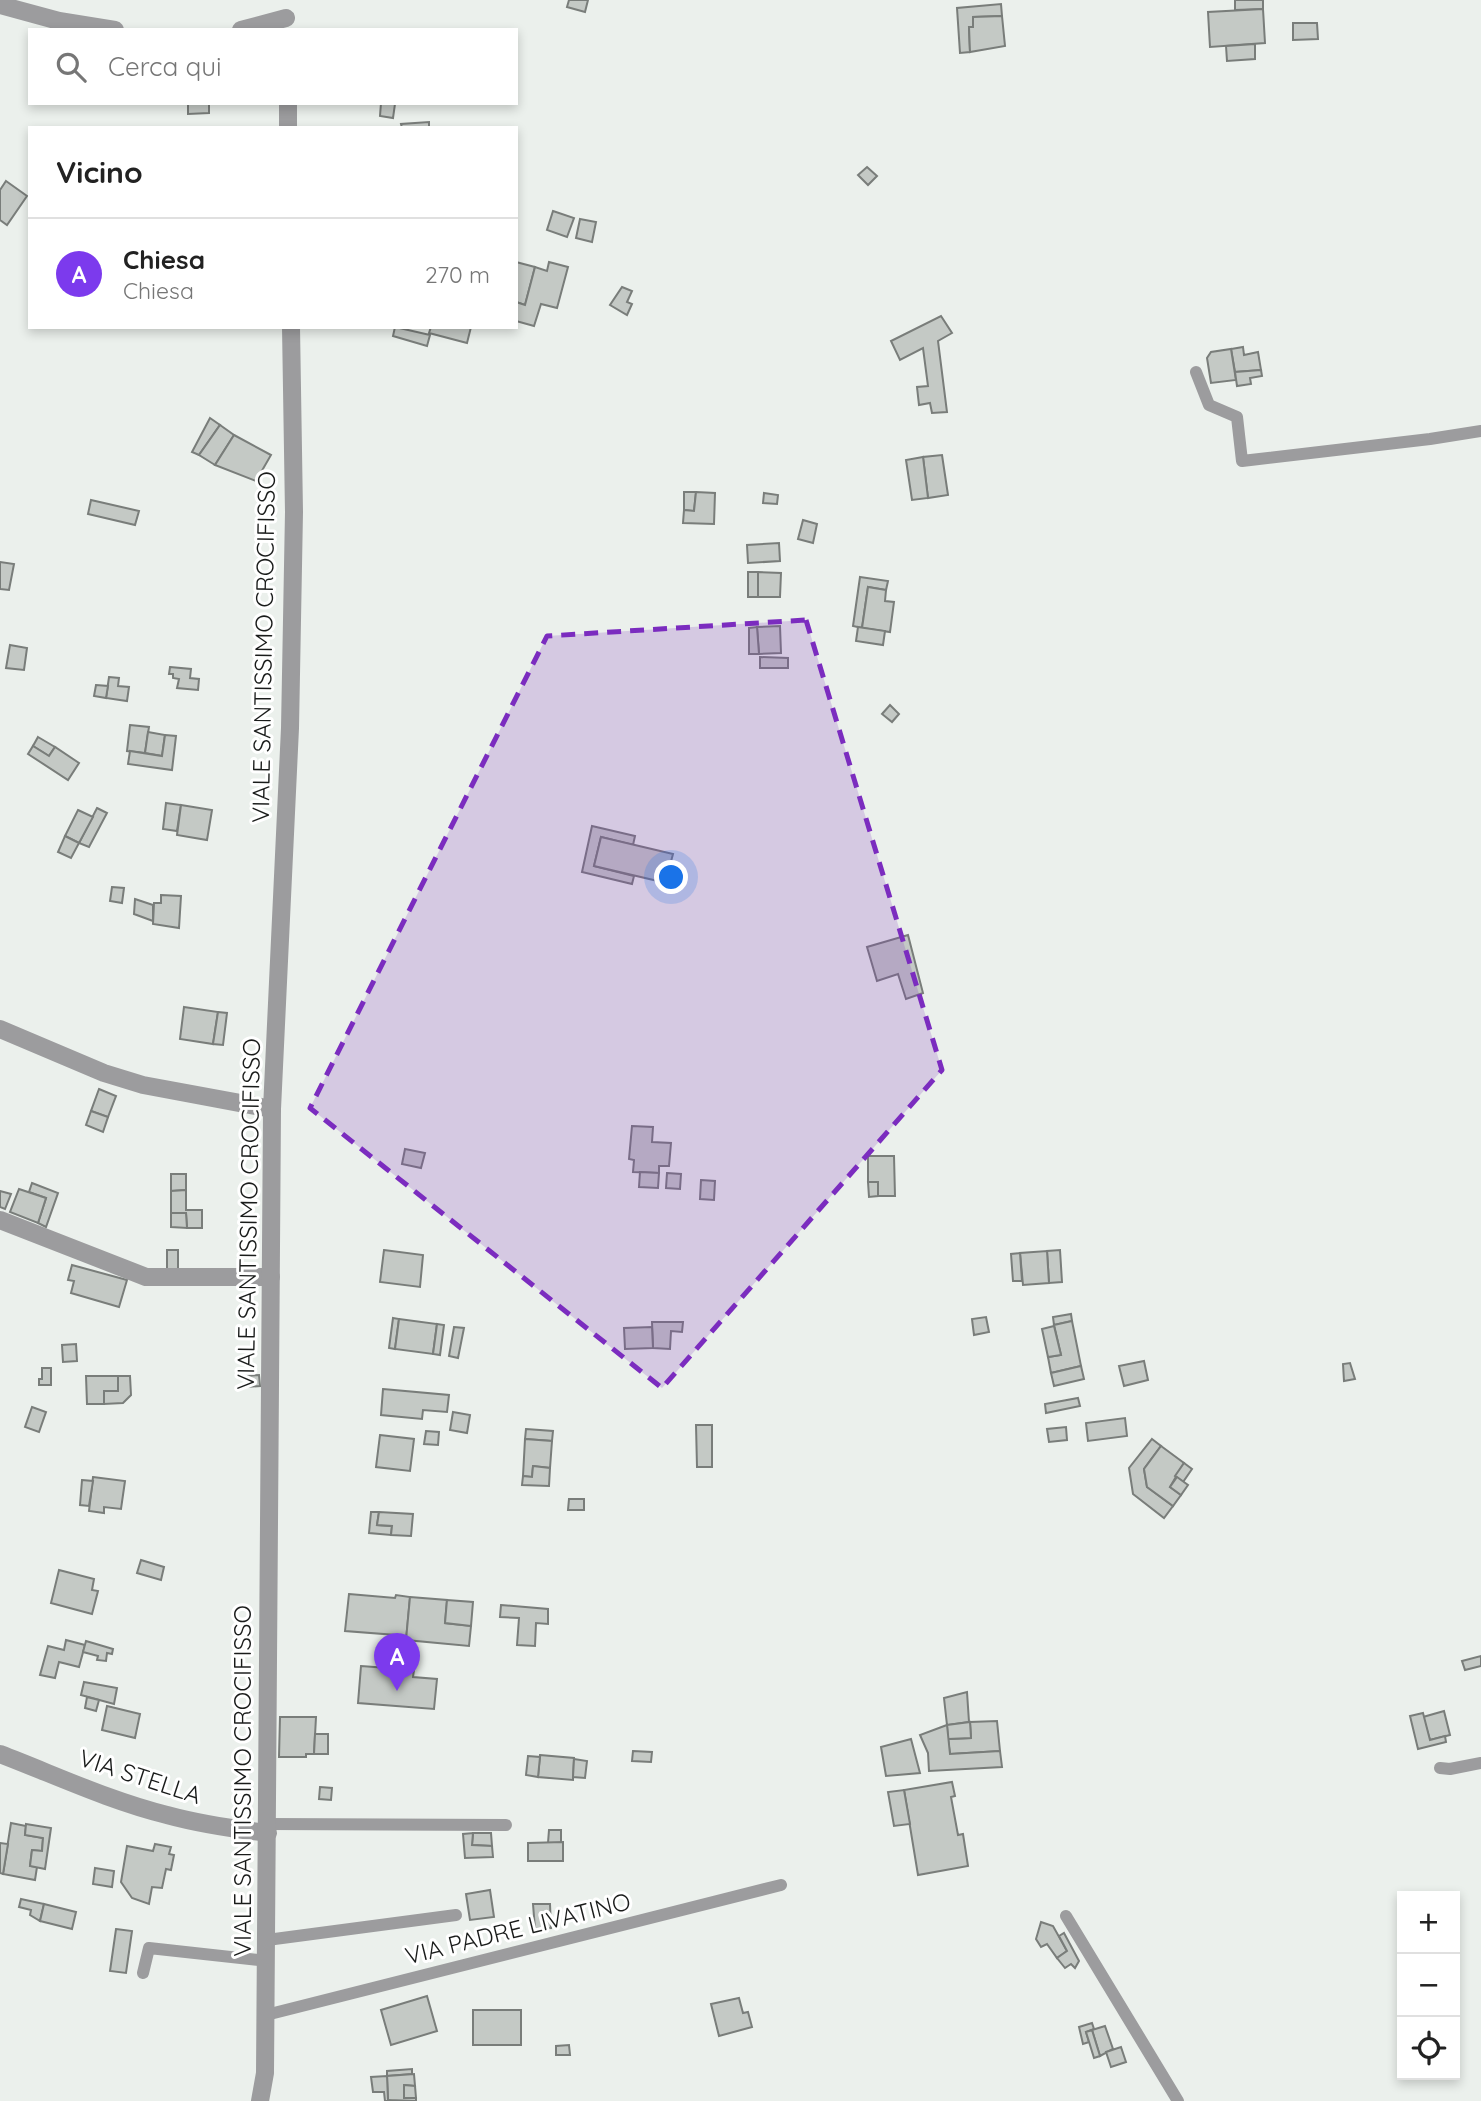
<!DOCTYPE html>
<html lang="it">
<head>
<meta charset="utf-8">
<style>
	body { margin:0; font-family:Quicksand,sans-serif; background:#f6f6f6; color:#222 }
	.controls { position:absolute; right:21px; bottom:21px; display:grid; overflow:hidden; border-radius:0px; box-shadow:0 4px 10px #0003 }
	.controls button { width:63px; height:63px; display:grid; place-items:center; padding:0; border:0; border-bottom:2px solid #e0e0e0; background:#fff; color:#222; font:35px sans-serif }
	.you { position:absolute; left:672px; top:878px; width:24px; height:24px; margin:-18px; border:5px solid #fff; border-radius:50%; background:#1a73e8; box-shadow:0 0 0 10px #1a73e833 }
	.badge { display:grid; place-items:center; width:46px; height:46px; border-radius:50%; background:#7c3aed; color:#fff; font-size:23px; font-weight:700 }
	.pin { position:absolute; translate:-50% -58px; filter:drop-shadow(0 2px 4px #0008) }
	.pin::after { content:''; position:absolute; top:37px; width:24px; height:21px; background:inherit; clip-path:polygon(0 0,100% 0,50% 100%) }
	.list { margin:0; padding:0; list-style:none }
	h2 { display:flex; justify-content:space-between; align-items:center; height:91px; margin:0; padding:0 28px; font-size:30px }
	h2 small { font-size:23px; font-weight:400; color:#767676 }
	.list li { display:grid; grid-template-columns:46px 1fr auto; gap:21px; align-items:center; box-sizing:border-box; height:112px; padding:0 28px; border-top:2px solid #e0e0e0 }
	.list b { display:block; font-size:26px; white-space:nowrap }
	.list p { margin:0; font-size:23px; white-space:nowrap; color:#767676 }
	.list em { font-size:23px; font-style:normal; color:#767676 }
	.icon { flex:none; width:38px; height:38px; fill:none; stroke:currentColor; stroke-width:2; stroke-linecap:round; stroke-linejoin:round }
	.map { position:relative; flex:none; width:1481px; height:2101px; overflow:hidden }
	.search { position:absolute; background:#fff; box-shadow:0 4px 10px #0003; left:28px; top:28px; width:490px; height:77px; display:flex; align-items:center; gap:18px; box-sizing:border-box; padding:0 24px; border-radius:0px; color:#767676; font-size:26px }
	.panel { position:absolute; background:#fff; box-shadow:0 4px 10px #0003; left:28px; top:126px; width:490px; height:203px; border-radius:0px }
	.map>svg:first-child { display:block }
</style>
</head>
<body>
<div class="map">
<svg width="1481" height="2101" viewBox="0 0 1481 2101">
	<rect width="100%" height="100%" fill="#ebf0ec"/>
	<g fill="#c4c9c5" stroke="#797d7a" stroke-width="2">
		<polygon points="569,0 588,0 585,12 567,7"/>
		<polygon points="1235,0 1263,0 1263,9 1235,10"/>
		<polygon points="1001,4 1002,16 973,17 973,27 969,27 970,52 960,53 957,8"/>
		<polygon points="1263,9 1265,43 1210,47 1208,12"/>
		<polygon points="1002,16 1005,46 970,52 969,27 973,27 973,17"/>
		<polygon points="1293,23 1317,23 1318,39 1293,40"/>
		<polygon points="1255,44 1255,59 1227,61 1226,46"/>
		<polygon points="188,103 209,103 209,113 188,114"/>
		<polygon points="381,103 395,104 393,118 380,116"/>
		<polygon points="429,122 429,128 402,128 401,124"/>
		<polygon points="867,167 877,176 868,185 858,175"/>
		<polygon points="6,181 27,196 7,225 0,220 0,190"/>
		<polygon points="553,211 574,218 567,237 547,230"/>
		<polygon points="580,219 596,222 592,242 576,238"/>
		<polygon points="516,262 535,267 525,305 516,302"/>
		<polygon points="549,262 568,267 557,308 541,304 534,326 516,321 516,302 525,305 535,267 547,271"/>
		<polygon points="622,287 632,291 627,302 632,304 627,315 610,305"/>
		<polygon points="941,316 952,333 938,341 947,412 932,413 930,403 919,405 917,387 928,386 923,348 900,360 891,341"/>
		<polygon points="395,327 430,335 427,346 393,336"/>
		<polygon points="431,327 471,327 467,343 429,333"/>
		<polygon points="1243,347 1244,355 1258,352 1261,370 1235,372 1231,349"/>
		<polygon points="1231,349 1236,380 1211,383 1207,358 1211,352"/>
		<polygon points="1261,370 1262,376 1250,378 1251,384 1237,386 1235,372"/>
		<polygon points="210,418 220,425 199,455 192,452"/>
		<polygon points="220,425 234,435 215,465 199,455"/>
		<polygon points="234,435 271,455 256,481 215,465"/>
		<polygon points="942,455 948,495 928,498 923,457"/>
		<polygon points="923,457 928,498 912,500 906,460"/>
		<polygon points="684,492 696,492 694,511 684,510"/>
		<polygon points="696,492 715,493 714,524 683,523 684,510 694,511"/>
		<polygon points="764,493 778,495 777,504 763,503"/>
		<polygon points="91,500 139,511 135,525 88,514"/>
		<polygon points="803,520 817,524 813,543 798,539"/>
		<polygon points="779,543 780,561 748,563 747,545"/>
		<polygon points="0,562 14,564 9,590 0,589"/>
		<rect x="748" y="572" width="10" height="25"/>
		<polygon points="758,572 781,573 780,597 758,597"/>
		<polygon points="860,577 888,581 886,590 868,587 862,628 853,626"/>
		<polygon points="868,587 886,590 885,601 894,602 890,632 862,628"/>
		<polygon points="780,626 781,653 759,654 757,627"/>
		<polygon points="757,627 759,654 749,654 749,628"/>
		<polygon points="858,627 885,631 883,645 856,641"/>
		<polygon points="10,645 27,648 24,670 6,668"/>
		<polygon points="760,657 788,658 788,668 760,668"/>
		<polygon points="170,667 191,669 190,678 199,679 198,690 177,688 179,679 173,678 173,674 169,674"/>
		<polygon points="109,677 119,678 118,686 129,687 127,701 106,698"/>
		<polygon points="96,685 108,686 106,698 94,696"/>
		<polygon points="890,705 899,714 892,722 882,714"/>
		<polygon points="130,725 149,727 145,753 127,751"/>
		<polygon points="148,732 165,735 162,756 145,753"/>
		<polygon points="165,735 176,736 172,770 128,764 130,751 162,756"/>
		<polygon points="38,737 55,747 49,756 33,746"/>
		<polygon points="33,746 49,756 55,747 79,763 68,780 28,754"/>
		<polygon points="166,803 181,805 177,831 163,829"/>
		<polygon points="181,805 212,810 207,840 177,835"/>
		<polygon points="97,808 107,813 89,847 79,843"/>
		<polygon points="78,810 93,817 79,843 65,836"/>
		<polygon points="592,826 635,836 633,845 601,837 594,866 634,876 632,884 582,872"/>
		<polygon points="65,836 79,843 71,858 58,852"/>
		<polygon points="601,837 673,854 669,869 666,869 662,882 594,866"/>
		<polygon points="112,887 124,888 122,903 110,901"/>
		<polygon points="161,895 181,896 179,928 153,924 154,903 161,903"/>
		<polygon points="135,899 153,905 153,921 134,914"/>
		<polygon points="908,935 923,993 906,999 898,974 877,981 867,947"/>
		<polygon points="184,1007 218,1012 213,1044 180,1039"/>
		<polygon points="218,1012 227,1013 223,1045 213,1044"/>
		<polygon points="99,1089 116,1096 108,1117 91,1111"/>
		<polygon points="91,1111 108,1117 103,1132 86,1125"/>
		<polygon points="632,1126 653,1127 652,1142 671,1143 669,1166 659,1166 659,1173 633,1172 634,1160 629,1159"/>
		<polygon points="405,1149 425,1153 421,1168 402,1164"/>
		<polygon points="868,1156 894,1156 895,1196 878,1196 878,1182 868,1182"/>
		<polygon points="640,1172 659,1173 658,1188 639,1187"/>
		<polygon points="667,1173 681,1174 680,1189 666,1188"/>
		<polygon points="171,1174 186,1174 186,1190 171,1191"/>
		<polygon points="701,1180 715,1181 714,1200 700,1199"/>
		<polygon points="868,1182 878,1182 878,1196 869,1197"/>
		<polygon points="32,1183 58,1193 46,1227 38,1223 46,1198 29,1192"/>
		<polygon points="19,1189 46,1198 38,1223 10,1212"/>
		<polygon points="186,1190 186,1210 202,1210 202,1228 187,1228 186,1213 171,1213 171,1191"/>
		<polygon points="0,1191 11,1194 5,1209 0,1207"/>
		<polygon points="171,1213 186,1213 187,1228 171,1227"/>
		<rect x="167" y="1250" width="11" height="23"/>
		<polygon points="384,1250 423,1255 420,1287 380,1282"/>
		<polygon points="1060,1250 1062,1282 1049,1283 1047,1251"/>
		<polygon points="1047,1251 1049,1283 1023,1285 1020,1253"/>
		<polygon points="1020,1253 1022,1281 1013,1281 1011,1254"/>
		<polygon points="72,1265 127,1280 119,1307 71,1293 74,1281 68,1280"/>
		<polygon points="1071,1314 1072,1321 1054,1325 1053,1317"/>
		<polygon points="986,1317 989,1332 974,1335 972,1319"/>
		<polygon points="393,1318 399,1319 395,1349 389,1348"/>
		<polygon points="399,1319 437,1324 433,1354 395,1349"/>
		<polygon points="1072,1321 1081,1366 1051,1373 1048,1357 1061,1355 1054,1325"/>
		<polygon points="652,1322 683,1322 682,1332 671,1331 670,1349 653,1348"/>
		<polygon points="437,1324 444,1325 440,1355 433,1354"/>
		<polygon points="1054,1326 1061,1355 1048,1357 1042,1329"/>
		<polygon points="454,1327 464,1328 458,1358 449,1356"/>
		<polygon points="652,1327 653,1348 625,1349 624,1328"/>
		<polygon points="76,1344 77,1361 63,1362 62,1345"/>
		<polygon points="1144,1361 1148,1380 1124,1386 1119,1366"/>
		<polygon points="1350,1363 1355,1379 1344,1381 1343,1364"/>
		<polygon points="1081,1366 1084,1379 1054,1386 1051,1373"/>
		<polygon points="42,1368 51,1368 51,1385 39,1385 39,1379 42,1379"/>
		<polygon points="259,1375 260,1386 246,1387 245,1376"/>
		<polygon points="86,1376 118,1376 118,1391 104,1391 104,1404 87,1404"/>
		<polygon points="118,1376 130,1376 131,1395 123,1403 104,1404 104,1391 118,1391"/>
		<polygon points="383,1389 449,1395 447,1412 423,1410 422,1419 381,1415"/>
		<polygon points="1078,1398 1080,1406 1046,1413 1045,1404"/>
		<polygon points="32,1407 46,1412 39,1432 25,1427"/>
		<polygon points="453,1412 470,1415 467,1433 450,1430"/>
		<polygon points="1125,1418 1127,1436 1088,1441 1086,1423"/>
		<polygon points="696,1425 712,1425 712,1467 697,1467"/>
		<polygon points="1066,1427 1067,1440 1049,1442 1047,1429"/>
		<polygon points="526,1429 553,1431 552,1441 525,1439"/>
		<polygon points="426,1431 439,1432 438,1445 424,1444"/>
		<polygon points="380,1435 414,1439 410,1471 376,1467"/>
		<polygon points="525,1439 552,1441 550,1468 533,1466 532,1477 523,1476"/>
		<polygon points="1152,1439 1161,1446 1144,1469 1147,1487 1173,1506 1164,1518 1133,1494 1129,1468"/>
		<polygon points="1161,1446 1184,1463 1170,1487 1181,1495 1173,1506 1147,1487 1144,1469"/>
		<polygon points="1184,1463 1192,1469 1183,1482 1175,1476"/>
		<polygon points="533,1466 550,1468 549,1486 522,1485 523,1476 532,1477"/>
		<polygon points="93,1477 125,1481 121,1509 104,1507 104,1513 89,1511"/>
		<polygon points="1177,1477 1188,1485 1181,1495 1170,1487"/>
		<polygon points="82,1480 93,1481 89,1506 80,1505"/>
		<polygon points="569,1499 584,1499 584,1510 568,1510"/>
		<polygon points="371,1512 379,1512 377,1525 392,1526 391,1535 369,1533"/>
		<polygon points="379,1512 413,1514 411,1536 391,1535 392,1526 377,1525"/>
		<polygon points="141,1560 164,1567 161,1580 137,1573"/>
		<polygon points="59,1570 94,1579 92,1590 98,1591 92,1614 51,1603"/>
		<polygon points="349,1594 395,1598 396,1595 410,1597 406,1640 396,1639 396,1635 345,1631"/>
		<polygon points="410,1597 447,1600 445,1623 471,1626 469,1646 406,1640"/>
		<polygon points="447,1600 473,1602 471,1626 445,1623"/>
		<polygon points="501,1605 548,1609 548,1624 536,1623 535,1646 517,1645 519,1618 500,1617"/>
		<polygon points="66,1640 85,1645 79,1667 59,1662 55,1678 40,1675 48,1646 64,1650"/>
		<polygon points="86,1641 113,1649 112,1654 107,1653 106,1661 97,1660 98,1656 83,1652"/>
		<polygon points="1481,1656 1481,1666 1465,1670 1462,1661"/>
		<polygon points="361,1666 414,1670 413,1677 437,1679 434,1709 358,1703"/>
		<polygon points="84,1682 117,1688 114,1704 81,1695"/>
		<polygon points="967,1692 969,1722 947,1725 944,1698"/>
		<polygon points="87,1697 99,1700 96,1711 85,1708"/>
		<polygon points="107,1706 140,1714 135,1738 102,1730"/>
		<polygon points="1444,1711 1450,1735 1430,1740 1423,1717"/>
		<polygon points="1423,1713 1430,1740 1445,1736 1446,1742 1418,1749 1410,1716"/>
		<polygon points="280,1717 316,1717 314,1754 306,1754 306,1757 279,1757"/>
		<polygon points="997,1721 1000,1751 950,1754 948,1739 971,1738 970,1722"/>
		<polygon points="970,1722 971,1738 948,1739 947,1725"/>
		<polygon points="947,1725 950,1754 1000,1751 1002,1767 929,1771 928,1753 920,1735"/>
		<polygon points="315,1734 328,1734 328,1754 314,1754"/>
		<polygon points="911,1739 920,1773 886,1776 881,1747"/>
		<polygon points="633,1751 652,1752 651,1762 632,1761"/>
		<polygon points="540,1755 574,1758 573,1780 538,1777"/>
		<polygon points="528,1756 540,1757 538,1777 526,1775"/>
		<polygon points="574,1759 587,1761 585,1778 573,1777"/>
		<polygon points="952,1782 955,1796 951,1797 958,1835 963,1834 968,1866 918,1875 904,1790"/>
		<polygon points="320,1787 332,1788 331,1800 319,1799"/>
		<polygon points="904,1790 910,1824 894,1826 888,1792"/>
		<polygon points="11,1823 26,1826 25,1835 43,1838 42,1851 32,1850 30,1866 37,1867 35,1880 3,1874"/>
		<polygon points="26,1824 51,1828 45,1869 30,1866 32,1850 42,1851 43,1838 25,1835"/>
		<polygon points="549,1830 561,1830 561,1843 548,1843"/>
		<polygon points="473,1833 491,1833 492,1846 472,1845"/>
		<polygon points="473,1833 472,1845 492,1846 493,1857 465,1858 463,1834"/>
		<polygon points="563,1842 563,1861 528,1861 528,1843"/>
		<polygon points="0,1843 8,1844 3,1874 0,1873"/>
		<polygon points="155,1844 171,1847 169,1854 174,1855 171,1870 166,1869 162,1888 152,1887 149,1904 132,1898 121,1882 127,1846 153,1851"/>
		<polygon points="95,1868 114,1871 112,1887 93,1884"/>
		<polygon points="490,1890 494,1917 470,1920 466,1894"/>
		<polygon points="21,1899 44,1904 40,1921 30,1915 31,1910 19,1907"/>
		<polygon points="44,1904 76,1912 72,1929 40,1921"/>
		<polygon points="533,1904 550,1904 551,1928 535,1929"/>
		<polygon points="1041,1922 1053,1926 1067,1951 1057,1958 1047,1944 1041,1947 1036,1939"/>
		<polygon points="116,1929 132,1931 126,1973 110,1971"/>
		<polygon points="1064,1933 1079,1961 1075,1968 1071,1964 1065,1968 1057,1958 1067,1951 1059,1936"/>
		<polygon points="427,1996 437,2031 391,2045 381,2010"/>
		<polygon points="739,1998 743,2013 748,2012 752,2027 719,2036 711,2004"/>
		<rect x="473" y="2010" width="48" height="35"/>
		<polygon points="1092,2023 1094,2029 1086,2032 1089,2042 1083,2044 1079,2027"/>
		<polygon points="1105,2026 1113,2049 1100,2056 1092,2030"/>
		<polygon points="1092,2030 1100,2056 1094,2058 1086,2032"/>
		<polygon points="569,2045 570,2055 556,2055 556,2046"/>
		<polygon points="1121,2047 1126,2062 1111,2067 1106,2052"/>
		<polygon points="412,2069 412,2074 387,2076 387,2071"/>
		<polygon points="414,2074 415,2086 404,2085 404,2098 416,2098 416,2101 388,2100 387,2076"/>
		<polygon points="387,2076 388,2100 392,2101 385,2101 384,2092 373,2092 371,2077"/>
		<polygon points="404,2085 415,2086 416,2098 404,2098"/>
	</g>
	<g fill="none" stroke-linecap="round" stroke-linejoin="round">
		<g stroke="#9c9c9e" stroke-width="12">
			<polyline points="1196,372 1209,405 1237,417 1242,461 1430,439 1481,431"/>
			<polyline points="1440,1768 1450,1769 1481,1763"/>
			<polyline points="268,1824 506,1825"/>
			<polyline points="1066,1916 1178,2101"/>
			<polyline points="267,1940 456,1915"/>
			<polyline points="143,1973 149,1948 267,1961"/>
			<polyline points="266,2015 781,1885"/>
		</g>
		<g stroke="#9c9c9e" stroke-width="18">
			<polyline points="0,5 59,21 115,30"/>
			<polyline points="241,30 286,18"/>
			<polyline points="288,103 288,128"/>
			<polyline points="0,1029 104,1073 143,1085 272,1109"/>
			<polyline points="0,1220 146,1277 271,1277"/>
			<path d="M0,1754C55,1775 110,1801 167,1815C200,1824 234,1829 268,1833"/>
			<polyline points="260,2101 265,2073 272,1109 290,728 294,512 291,327"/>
		</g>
	</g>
	<path fill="#7b2cbf" fill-opacity="0.2" stroke="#7b2cbf" stroke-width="5" stroke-dasharray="14 9" stroke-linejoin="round" d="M806,620L942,1070L662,1388L310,1108L547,636Z"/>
	<g text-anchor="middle" stroke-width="6" stroke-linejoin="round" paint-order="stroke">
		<g font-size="24" fill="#191b1a" stroke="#fff">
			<text transform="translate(264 647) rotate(-89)" y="8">VIALE SANTISSIMO CROCIFISSO</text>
			<text transform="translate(249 1214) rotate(-89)" y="8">VIALE SANTISSIMO CROCIFISSO</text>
			<text transform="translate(140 1777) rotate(18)" y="8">VIA STELLA</text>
			<text transform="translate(243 1781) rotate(-90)" y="8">VIALE SANTISSIMO CROCIFISSO</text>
			<text transform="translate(518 1929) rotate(-14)" y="8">VIA PADRE LIVATINO</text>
		</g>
	</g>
</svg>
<div class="controls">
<button>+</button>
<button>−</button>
<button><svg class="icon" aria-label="locate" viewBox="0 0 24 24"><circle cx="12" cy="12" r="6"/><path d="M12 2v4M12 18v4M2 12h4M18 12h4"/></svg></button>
</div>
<div class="you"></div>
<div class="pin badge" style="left:397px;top:1691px">A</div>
<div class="search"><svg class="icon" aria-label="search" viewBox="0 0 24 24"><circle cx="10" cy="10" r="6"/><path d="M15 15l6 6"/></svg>Cerca qui</div>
<section class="panel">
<h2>Vicino<small></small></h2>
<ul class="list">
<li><span class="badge">A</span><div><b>Chiesa</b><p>Chiesa</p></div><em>270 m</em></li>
</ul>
</section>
</div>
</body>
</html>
